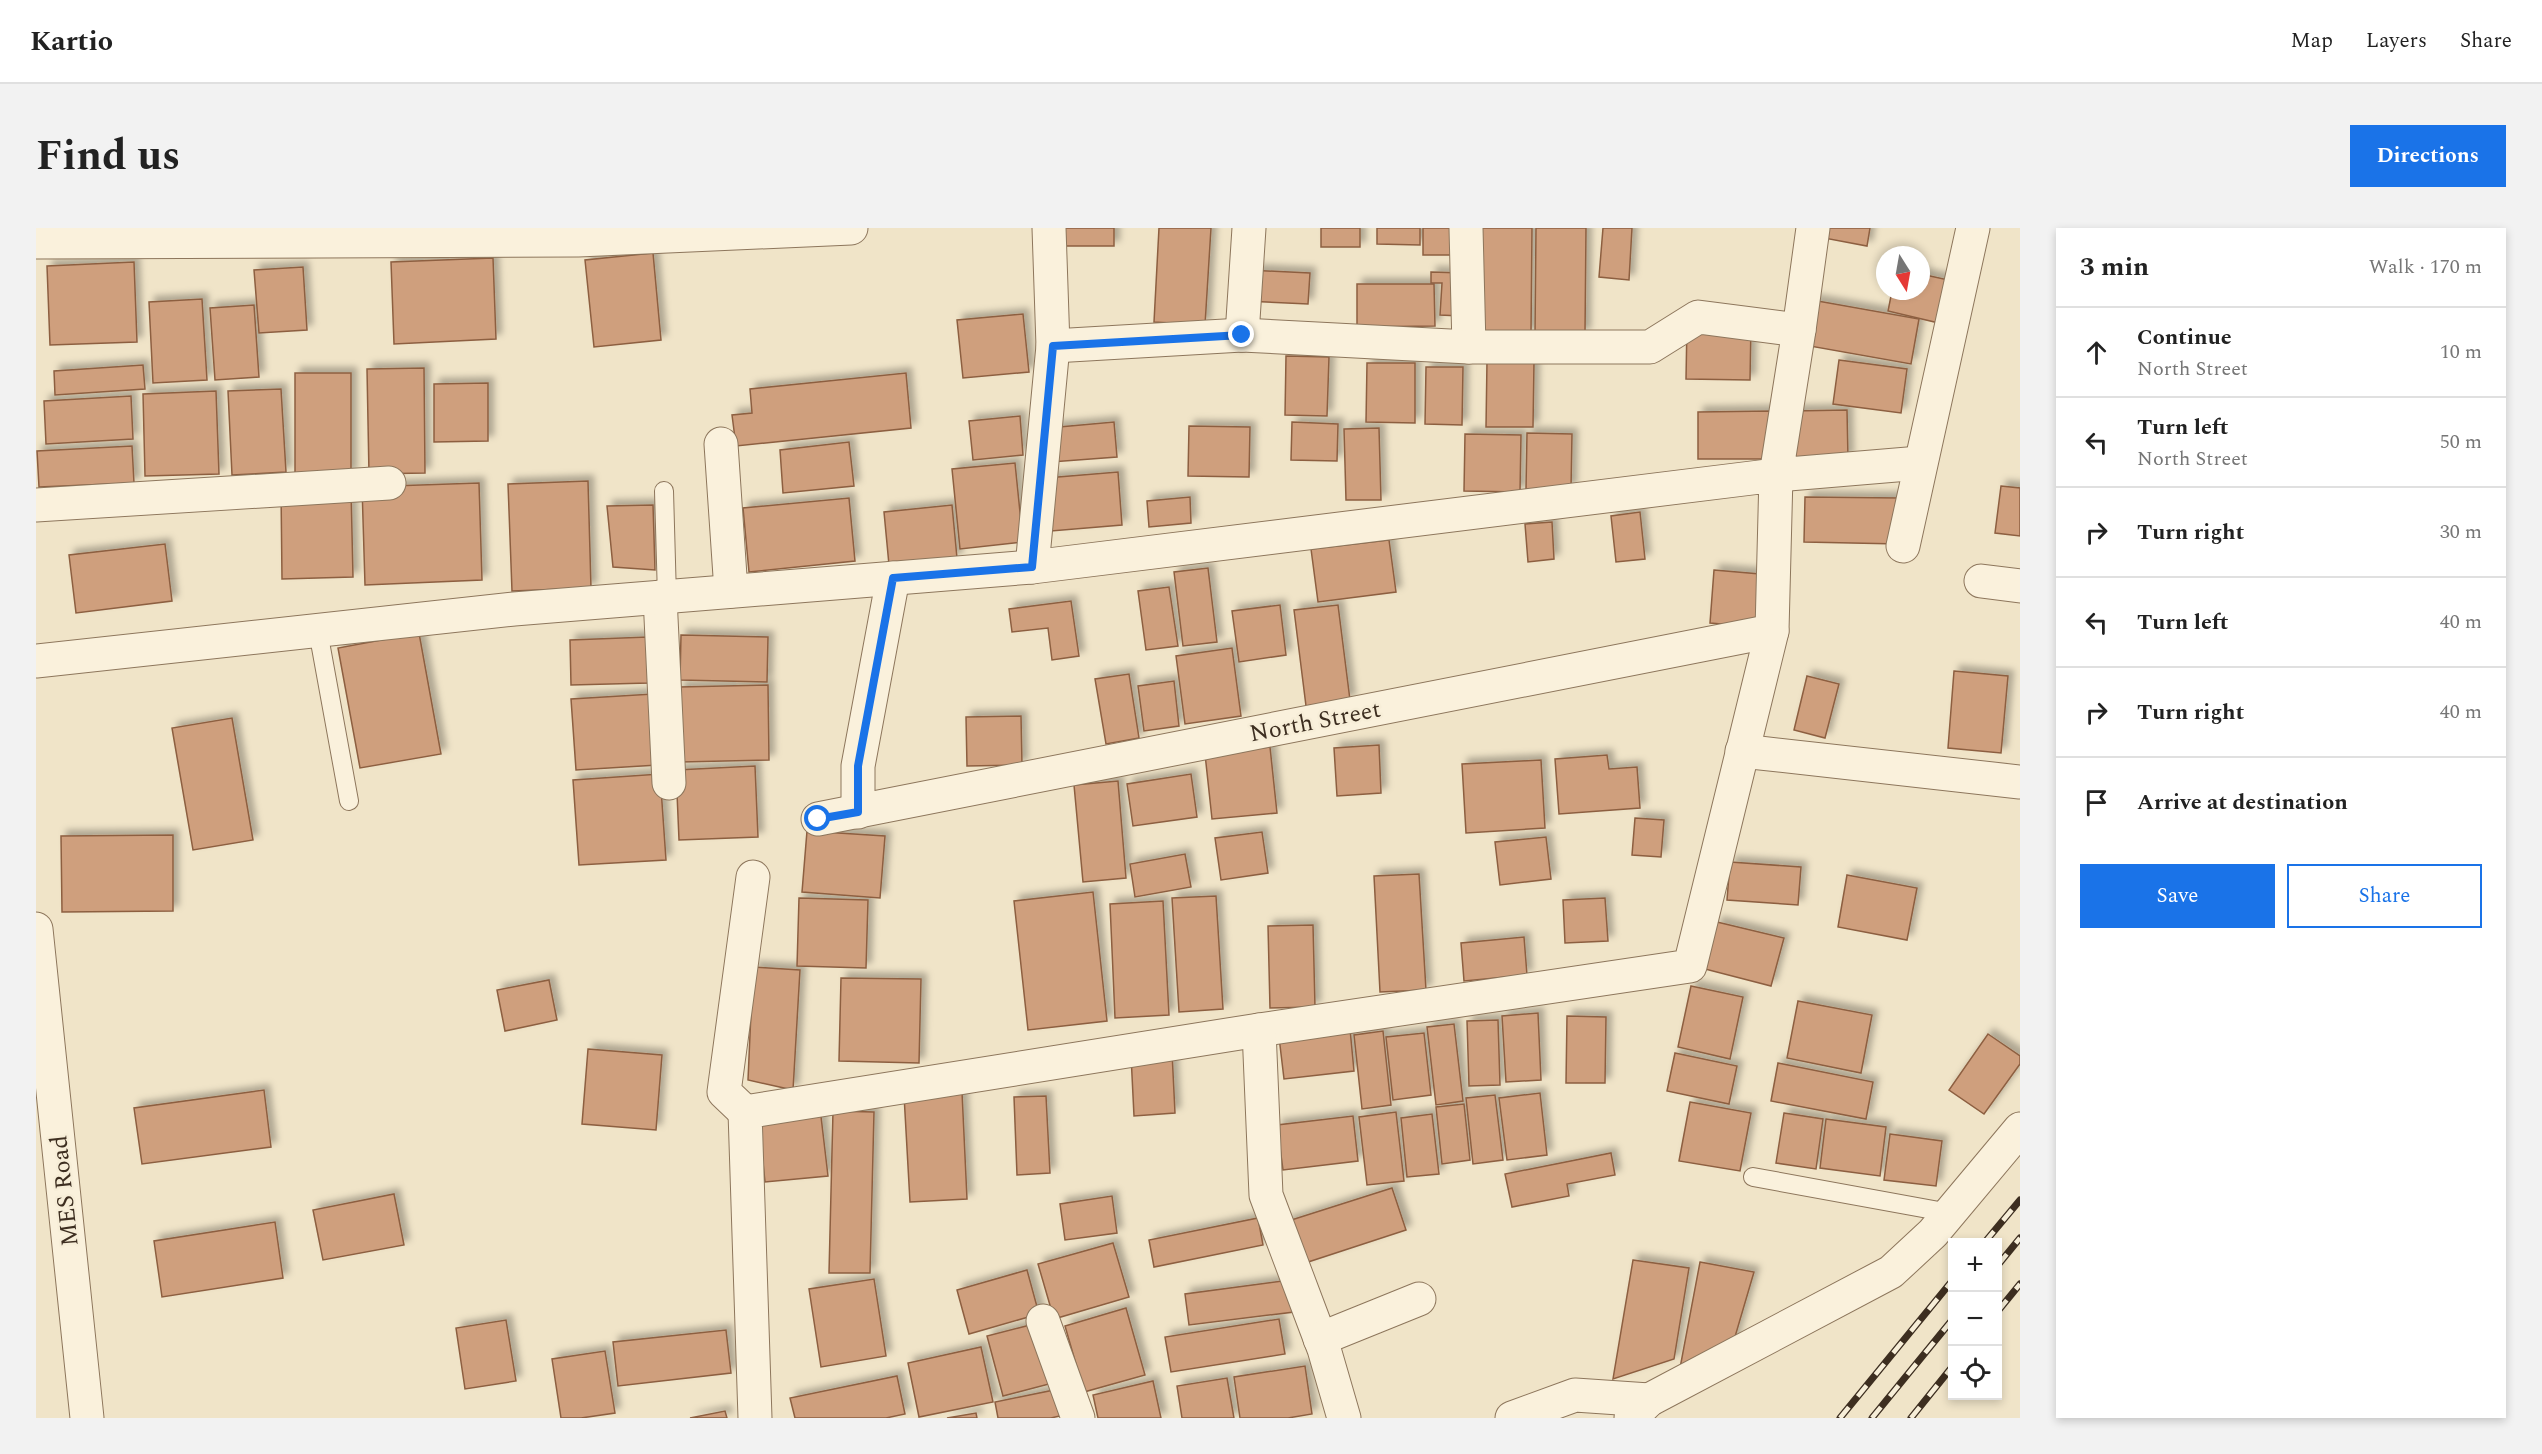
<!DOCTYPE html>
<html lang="en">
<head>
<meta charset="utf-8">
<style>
	body { margin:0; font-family:Spectral,serif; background:#f2f2f2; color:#222 }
	.controls { position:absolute; right:18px; bottom:18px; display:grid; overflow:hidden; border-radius:0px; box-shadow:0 3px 9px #0003 }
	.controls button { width:54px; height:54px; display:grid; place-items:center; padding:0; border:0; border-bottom:2px solid #e0e0e0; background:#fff; color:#222; font:30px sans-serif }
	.compass { position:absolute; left:1840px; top:18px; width:54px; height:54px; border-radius:50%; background:#fff; box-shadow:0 3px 9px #0003; rotate:169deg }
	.stop { position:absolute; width:18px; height:18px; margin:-14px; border:4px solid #1a73e8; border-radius:50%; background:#fff }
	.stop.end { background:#1a73e8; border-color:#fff; box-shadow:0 2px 6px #0008 }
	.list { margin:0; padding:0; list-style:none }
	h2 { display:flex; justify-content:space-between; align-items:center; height:78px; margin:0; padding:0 24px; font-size:26px }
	h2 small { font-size:20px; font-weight:400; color:#767676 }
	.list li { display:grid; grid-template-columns:39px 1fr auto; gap:18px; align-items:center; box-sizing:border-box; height:90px; padding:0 24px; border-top:2px solid #e0e0e0 }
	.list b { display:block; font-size:22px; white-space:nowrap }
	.list p { margin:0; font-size:20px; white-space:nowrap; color:#767676 }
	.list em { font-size:20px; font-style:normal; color:#767676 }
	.actions { display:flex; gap:12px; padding:18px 24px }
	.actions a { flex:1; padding:14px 0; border:2px solid #1a73e8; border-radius:0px; text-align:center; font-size:21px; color:#1a73e8 }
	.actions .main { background:#1a73e8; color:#fff }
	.icon { flex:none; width:33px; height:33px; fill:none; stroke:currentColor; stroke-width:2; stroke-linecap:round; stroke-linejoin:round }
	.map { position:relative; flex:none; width:1984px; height:1190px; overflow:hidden; border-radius:0px }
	header { display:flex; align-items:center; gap:36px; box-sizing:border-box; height:84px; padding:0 30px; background:#fff; border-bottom:2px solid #e0e0e0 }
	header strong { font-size:28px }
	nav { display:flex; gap:33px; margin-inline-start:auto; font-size:21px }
	.intro { display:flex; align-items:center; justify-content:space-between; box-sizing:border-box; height:144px; padding:0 36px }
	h1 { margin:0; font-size:42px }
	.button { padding:15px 27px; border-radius:0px; background:#1a73e8; color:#fff; font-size:21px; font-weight:700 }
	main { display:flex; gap:36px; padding:0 36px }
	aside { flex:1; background:#fff; border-radius:0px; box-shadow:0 3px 9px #0003 }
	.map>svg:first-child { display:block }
</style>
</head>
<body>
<header>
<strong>Kartio</strong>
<nav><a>Map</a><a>Layers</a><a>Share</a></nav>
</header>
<div class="intro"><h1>Find us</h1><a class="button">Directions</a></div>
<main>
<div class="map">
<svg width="1984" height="1190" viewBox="0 0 1984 1190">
	<defs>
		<filter id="shadow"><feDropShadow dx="5.5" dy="-5.5" stdDeviation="3" flood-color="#0004"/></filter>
	</defs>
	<rect width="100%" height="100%" fill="#f0e4c8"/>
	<g fill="#cf9f7d" stroke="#8d5f41" stroke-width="1.5" filter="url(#shadow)">
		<polygon points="1026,0 1078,0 1078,18 1028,18"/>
		<polygon points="1123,0 1175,0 1169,97 1118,94"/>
		<rect x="1285" y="0" width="39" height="19"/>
		<polygon points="1341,0 1384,0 1384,17 1341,16"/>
		<rect x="1387" y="0" width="42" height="27"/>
		<polygon points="1438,0 1496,0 1495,106 1437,105"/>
		<polygon points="1500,0 1550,0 1549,106 1499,106"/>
		<polygon points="1567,0 1596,0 1593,52 1563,49"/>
		<polygon points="1789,0 1834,0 1831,18 1788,10"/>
		<polygon points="617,25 625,112 558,119 549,32"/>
		<polygon points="457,30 460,111 358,116 355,34"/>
		<polygon points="98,34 101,114 14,117 11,38"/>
		<polygon points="267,39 271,102 223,105 218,42"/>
		<polygon points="1212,42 1274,45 1272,76 1210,73"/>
		<polygon points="1395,44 1427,45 1424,88 1404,87 1406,55 1395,55"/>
		<polygon points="1885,46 1917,53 1907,96 1852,83 1856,63 1885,63"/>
		<polygon points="1321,56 1398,56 1399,98 1321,99"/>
		<polygon points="166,71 171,152 117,155 113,74"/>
		<polygon points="1776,72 1883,91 1875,136 1768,117"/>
		<polygon points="218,77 223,149 179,152 174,80"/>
		<polygon points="987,86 993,144 927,150 921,92"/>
		<polygon points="1651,96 1715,97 1714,152 1650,151"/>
		<polygon points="1250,128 1293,129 1291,188 1249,187"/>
		<polygon points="1803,132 1871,141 1865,185 1797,176"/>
		<polygon points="1451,133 1498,134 1497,199 1450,199"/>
		<polygon points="1331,135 1379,135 1379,195 1330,194"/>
		<polygon points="107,137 109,161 19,167 18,143"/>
		<polygon points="1390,139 1427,139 1426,197 1389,196"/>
		<polygon points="388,140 389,245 333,246 331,141"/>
		<polygon points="259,145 315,145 315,247 259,248"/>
		<polygon points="870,145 875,200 700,218 696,187 716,185 714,161"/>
		<polygon points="452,155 452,213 398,214 398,156"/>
		<polygon points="245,161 250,244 196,247 192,163"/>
		<polygon points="180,163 183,246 109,248 107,166"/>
		<polygon points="95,168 97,211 10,216 8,173"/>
		<polygon points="1811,182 1812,231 1757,232 1756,183"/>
		<polygon points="1736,183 1736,231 1662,231 1662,184"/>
		<polygon points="984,188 987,227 937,232 933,193"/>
		<polygon points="1078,194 1081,229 1015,234 1012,200"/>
		<polygon points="1256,194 1302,196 1301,233 1255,232"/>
		<polygon points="1153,198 1214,199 1213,249 1152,248"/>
		<polygon points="1343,200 1345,272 1310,272 1308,201"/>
		<polygon points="1491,205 1536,206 1535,261 1490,261"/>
		<polygon points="1429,206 1485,207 1484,264 1428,263"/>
		<polygon points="813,214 818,258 747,265 744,222"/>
		<polygon points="96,218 98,255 3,259 1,223"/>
		<polygon points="979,235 987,314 924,321 916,241"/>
		<polygon points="1082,244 1086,297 1015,303 1010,250"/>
		<polygon points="552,253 555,360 476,363 472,256"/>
		<polygon points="443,255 446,352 329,357 326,259"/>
		<polygon points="1965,258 1984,260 1984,308 1959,305"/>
		<polygon points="315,261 317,349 246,351 245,262"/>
		<polygon points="1154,269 1155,295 1113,299 1111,273"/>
		<polygon points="1769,269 1864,270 1863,316 1768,314"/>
		<polygon points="813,270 819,333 713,344 707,280"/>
		<polygon points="617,277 619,342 577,339 571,278"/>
		<polygon points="916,277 921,330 853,337 848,284"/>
		<polygon points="1604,284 1609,331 1580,334 1575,288"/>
		<polygon points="1516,294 1518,331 1492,334 1489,296"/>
		<polygon points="1353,312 1360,364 1282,374 1275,321"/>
		<polygon points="129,316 136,373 40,385 33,327"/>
		<polygon points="1172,340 1181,414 1147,418 1138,344"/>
		<polygon points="1678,342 1724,346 1720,399 1674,395"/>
		<polygon points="1133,359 1142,418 1110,422 1102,363"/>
		<polygon points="1035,373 1043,428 1016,432 1012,400 976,404 973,381"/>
		<polygon points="1244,377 1250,427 1203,434 1196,383"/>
		<polygon points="1302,377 1314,472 1270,478 1258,382"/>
		<polygon points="383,405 405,526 324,540 302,420"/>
		<polygon points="645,407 732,409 731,454 644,452"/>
		<polygon points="612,409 613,455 535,457 534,412"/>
		<polygon points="1196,420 1205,488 1149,496 1140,428"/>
		<polygon points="1918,443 1972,448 1965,525 1912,520"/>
		<polygon points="1093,446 1103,510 1070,516 1059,451"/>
		<polygon points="1771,448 1803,456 1789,510 1758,502"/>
		<polygon points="1138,453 1143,498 1108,503 1102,458"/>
		<polygon points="732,457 733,532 645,534 643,459"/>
		<polygon points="617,466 622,537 540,542 535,471"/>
		<polygon points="985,488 986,537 931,538 930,489"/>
		<polygon points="196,490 217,612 157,622 136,500"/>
		<polygon points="1343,517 1345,565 1301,568 1298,520"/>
		<polygon points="1234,519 1241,585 1176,591 1169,526"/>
		<polygon points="1571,527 1573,541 1601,539 1604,580 1523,586 1519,531"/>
		<polygon points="1505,532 1509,600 1430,605 1426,536"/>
		<polygon points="719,538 722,609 643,612 640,542"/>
		<polygon points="624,546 630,632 543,637 537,552"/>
		<polygon points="1155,546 1161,589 1097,598 1091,556"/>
		<polygon points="1082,553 1090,650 1047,654 1038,557"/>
		<polygon points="1599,590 1628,592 1625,629 1596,627"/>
		<polygon points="771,603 849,608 844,670 766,664"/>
		<polygon points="1226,604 1232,645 1185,652 1179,610"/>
		<polygon points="137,607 137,683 26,684 25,608"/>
		<polygon points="1510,609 1515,651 1464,657 1459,614"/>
		<polygon points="1149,626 1155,659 1099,669 1094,636"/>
		<polygon points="1694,634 1765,639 1762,677 1691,672"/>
		<polygon points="1383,646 1390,762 1344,764 1338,648"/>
		<polygon points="1811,647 1881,660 1871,712 1802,699"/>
		<polygon points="1057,664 1071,793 992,802 978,673"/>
		<polygon points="1180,668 1187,781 1143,784 1136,670"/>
		<polygon points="763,670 832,672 830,740 761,738"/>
		<polygon points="1569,670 1572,713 1529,715 1527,672"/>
		<polygon points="1127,673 1133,787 1079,790 1074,676"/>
		<polygon points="1681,694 1748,710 1735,758 1669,741"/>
		<polygon points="1277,697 1279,779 1234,780 1232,698"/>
		<polygon points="1488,709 1491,747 1428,753 1425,715"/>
		<polygon points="717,739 764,742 757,862 712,852"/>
		<polygon points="805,750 885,751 883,835 803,833"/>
		<polygon points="513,752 521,792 469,803 461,762"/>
		<polygon points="1655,758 1707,769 1694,831 1642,819"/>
		<polygon points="1762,773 1836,787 1825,845 1751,830"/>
		<polygon points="1502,785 1505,852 1470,854 1466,788"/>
		<polygon points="1531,788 1570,789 1569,855 1530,855"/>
		<polygon points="1462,792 1464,857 1433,858 1431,793"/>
		<polygon points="1418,796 1427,873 1400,877 1391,799"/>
		<polygon points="1314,801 1318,843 1248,851 1243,809"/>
		<polygon points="1347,803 1355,877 1326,881 1318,807"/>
		<polygon points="1388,805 1395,867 1357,872 1350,809"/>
		<polygon points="1952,806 1984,828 1984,836 1948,886 1913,862"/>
		<polygon points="552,821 626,827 620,902 546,896"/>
		<polygon points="1136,824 1139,885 1098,888 1095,827"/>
		<polygon points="1639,825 1701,838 1693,876 1631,863"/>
		<polygon points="1742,835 1837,854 1830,891 1735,873"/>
		<polygon points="228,862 235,919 106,936 98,880"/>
		<polygon points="926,864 931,971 874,974 868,867"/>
		<polygon points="1504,865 1511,927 1471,932 1463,870"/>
		<polygon points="1459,867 1467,932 1437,936 1430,870"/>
		<polygon points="1010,868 1014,945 981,947 978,869"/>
		<polygon points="1654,874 1715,885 1704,943 1643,933"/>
		<polygon points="1428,876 1434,932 1406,936 1400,879"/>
		<polygon points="784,880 792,948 729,954 722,886"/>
		<polygon points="797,883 838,884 834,1045 793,1045"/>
		<polygon points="1360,884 1368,953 1331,957 1323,889"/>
		<polygon points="1748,885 1787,891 1780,941 1740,935"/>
		<polygon points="1396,886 1403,946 1371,949 1365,890"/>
		<polygon points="1317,888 1322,933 1247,942 1241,897"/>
		<polygon points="1790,891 1850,899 1844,948 1784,940"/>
		<polygon points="1854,906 1906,913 1900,958 1848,952"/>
		<polygon points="1575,925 1579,947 1531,956 1533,968 1476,979 1469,946"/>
		<polygon points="1356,960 1370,1002 1263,1037 1249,994"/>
		<polygon points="358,966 368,1017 287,1032 277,982"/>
		<polygon points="1076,968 1081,1005 1029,1012 1024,976"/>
		<polygon points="1222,990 1227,1017 1118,1039 1113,1012"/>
		<polygon points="239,994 247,1050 126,1069 118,1013"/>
		<polygon points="1077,1015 1093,1069 1018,1091 1002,1036"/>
		<polygon points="1597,1032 1653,1040 1638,1131 1577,1151"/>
		<polygon points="1664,1034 1718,1044 1696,1119 1644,1140"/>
		<polygon points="991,1042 1003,1086 933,1106 921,1062"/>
		<polygon points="838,1051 850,1128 785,1139 773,1061"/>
		<polygon points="1254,1052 1258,1084 1153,1097 1149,1066"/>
		<polygon points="1090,1080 1109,1147 1048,1164 1029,1098"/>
		<polygon points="1243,1091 1249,1126 1135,1144 1129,1109"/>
		<polygon points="470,1092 480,1153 429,1161 420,1100"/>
		<polygon points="998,1096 1013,1156 967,1168 951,1108"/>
		<polygon points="690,1102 695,1145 582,1158 577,1114"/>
		<polygon points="945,1119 957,1174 883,1189 872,1135"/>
		<polygon points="569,1123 579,1185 545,1190 525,1190 516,1131"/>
		<polygon points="1269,1138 1276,1186 1252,1190 1204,1190 1198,1149"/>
		<polygon points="861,1148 869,1186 850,1190 759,1190 754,1170"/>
		<polygon points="1191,1150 1198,1190 1146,1190 1141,1158"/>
		<polygon points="1117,1153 1125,1190 1062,1190 1057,1167"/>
		<polygon points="1023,1161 1028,1187 1015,1190 962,1190 959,1174"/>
		<polygon points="689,1183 691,1190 654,1190"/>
		<polygon points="940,1185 941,1190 911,1190"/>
	</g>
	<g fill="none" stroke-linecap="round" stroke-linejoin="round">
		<defs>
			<g id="service">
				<polyline points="628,263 631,369"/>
				<polyline points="282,403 313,573"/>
				<polyline points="1717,949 1914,985"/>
			</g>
			<g id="minor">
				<polyline points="1430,0 1433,119"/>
				<polyline points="0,14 542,12 815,0"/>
				<polyline points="1763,102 1777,0"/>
				<polyline points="1206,107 1213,0"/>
				<polyline points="1017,118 1206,107 1433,119 1614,119 1662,89 1763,102 1740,247 1884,235"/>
				<polyline points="685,216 695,363"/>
				<polyline points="0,277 353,255"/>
				<polyline points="1867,318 1937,0"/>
				<polyline points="996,339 1017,118 1013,0"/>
				<polyline points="1945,353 1984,358"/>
				<polyline points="624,369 633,555"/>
				<polyline points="0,433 478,381 996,339 1740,247 1736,403 1654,738 1223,802 709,884 719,1190"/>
				<polyline points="1706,523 1984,554"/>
				<polyline points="822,584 822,538 857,350"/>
				<polyline points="782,591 1736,403"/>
				<polyline points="1223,802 1230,967 1288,1121 1308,1190"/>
				<polyline points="709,884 688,864 717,649"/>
				<polyline points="1007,1093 1042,1190"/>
				<polyline points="1284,1111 1383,1071"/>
				<polyline points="1476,1190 1539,1167 1613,1172"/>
			</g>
			<g id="tertiary">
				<polyline points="0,701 51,1190"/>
				<polyline points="1595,1190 1613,1172 1855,1044 1897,1005 1984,901"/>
			</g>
		</defs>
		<use href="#service" stroke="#8d765c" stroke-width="20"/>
		<use href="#minor" stroke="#8d765c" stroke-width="35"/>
		<use href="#tertiary" stroke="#8d765c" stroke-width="35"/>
		<use href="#service" stroke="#faf1dc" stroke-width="18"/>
		<use href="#minor" stroke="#faf1dc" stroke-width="33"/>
		<use href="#tertiary" stroke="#faf1dc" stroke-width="33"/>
		<defs>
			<g id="rail">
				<polyline points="1949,1014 1984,972"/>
				<polyline points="1962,1037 1984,1010"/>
				<polyline points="1962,1083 1984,1056"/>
				<polyline points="1804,1190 1916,1053"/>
				<polyline points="1836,1190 1916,1092"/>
				<polyline points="1875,1190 1916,1139"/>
			</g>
		</defs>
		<use href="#rail" stroke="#3d2e20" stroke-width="7"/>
		<use href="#rail" stroke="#f7eed8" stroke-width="4.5" stroke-dasharray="14" stroke-linecap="butt"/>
	</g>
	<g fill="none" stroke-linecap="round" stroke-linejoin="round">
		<polyline stroke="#1a73e8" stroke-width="8" points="782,591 822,584 822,538 857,350 996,339 1017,118 1206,107"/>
	</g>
	<g text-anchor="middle" stroke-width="5" stroke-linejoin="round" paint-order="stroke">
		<g font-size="24" fill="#3d2e20" stroke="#f7eed8">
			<text transform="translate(1279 493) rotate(-11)" y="8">North Street</text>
			<text transform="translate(28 963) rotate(-96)" y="8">MES Road</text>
		</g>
	</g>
</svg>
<div class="controls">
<button>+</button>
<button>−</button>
<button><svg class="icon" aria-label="locate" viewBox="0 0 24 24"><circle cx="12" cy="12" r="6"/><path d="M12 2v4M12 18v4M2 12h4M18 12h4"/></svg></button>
</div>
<svg class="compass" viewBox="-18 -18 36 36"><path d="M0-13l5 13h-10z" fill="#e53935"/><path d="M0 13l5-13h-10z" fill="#767676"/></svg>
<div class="stop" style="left:782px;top:591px"></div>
<div class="stop end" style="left:1206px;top:107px"></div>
</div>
<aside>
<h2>3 min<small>Walk · 170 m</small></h2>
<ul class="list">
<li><svg class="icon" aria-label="ahead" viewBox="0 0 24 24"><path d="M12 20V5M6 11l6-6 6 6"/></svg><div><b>Continue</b><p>North Street</p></div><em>10 m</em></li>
<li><svg class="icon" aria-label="left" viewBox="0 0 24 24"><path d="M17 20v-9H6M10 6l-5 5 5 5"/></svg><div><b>Turn left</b><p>North Street</p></div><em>50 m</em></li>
<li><svg class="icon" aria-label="right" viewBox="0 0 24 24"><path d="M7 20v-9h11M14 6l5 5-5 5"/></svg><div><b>Turn right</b></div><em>30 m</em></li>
<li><svg class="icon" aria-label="left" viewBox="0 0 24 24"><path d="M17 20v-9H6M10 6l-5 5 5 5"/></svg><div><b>Turn left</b></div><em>40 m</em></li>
<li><svg class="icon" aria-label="right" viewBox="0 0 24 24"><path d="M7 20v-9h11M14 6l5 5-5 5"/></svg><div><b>Turn right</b></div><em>40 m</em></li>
<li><svg class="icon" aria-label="arrive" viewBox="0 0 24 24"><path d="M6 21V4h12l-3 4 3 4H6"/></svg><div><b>Arrive at destination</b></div></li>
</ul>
<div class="actions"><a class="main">Save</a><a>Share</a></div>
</aside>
</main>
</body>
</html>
